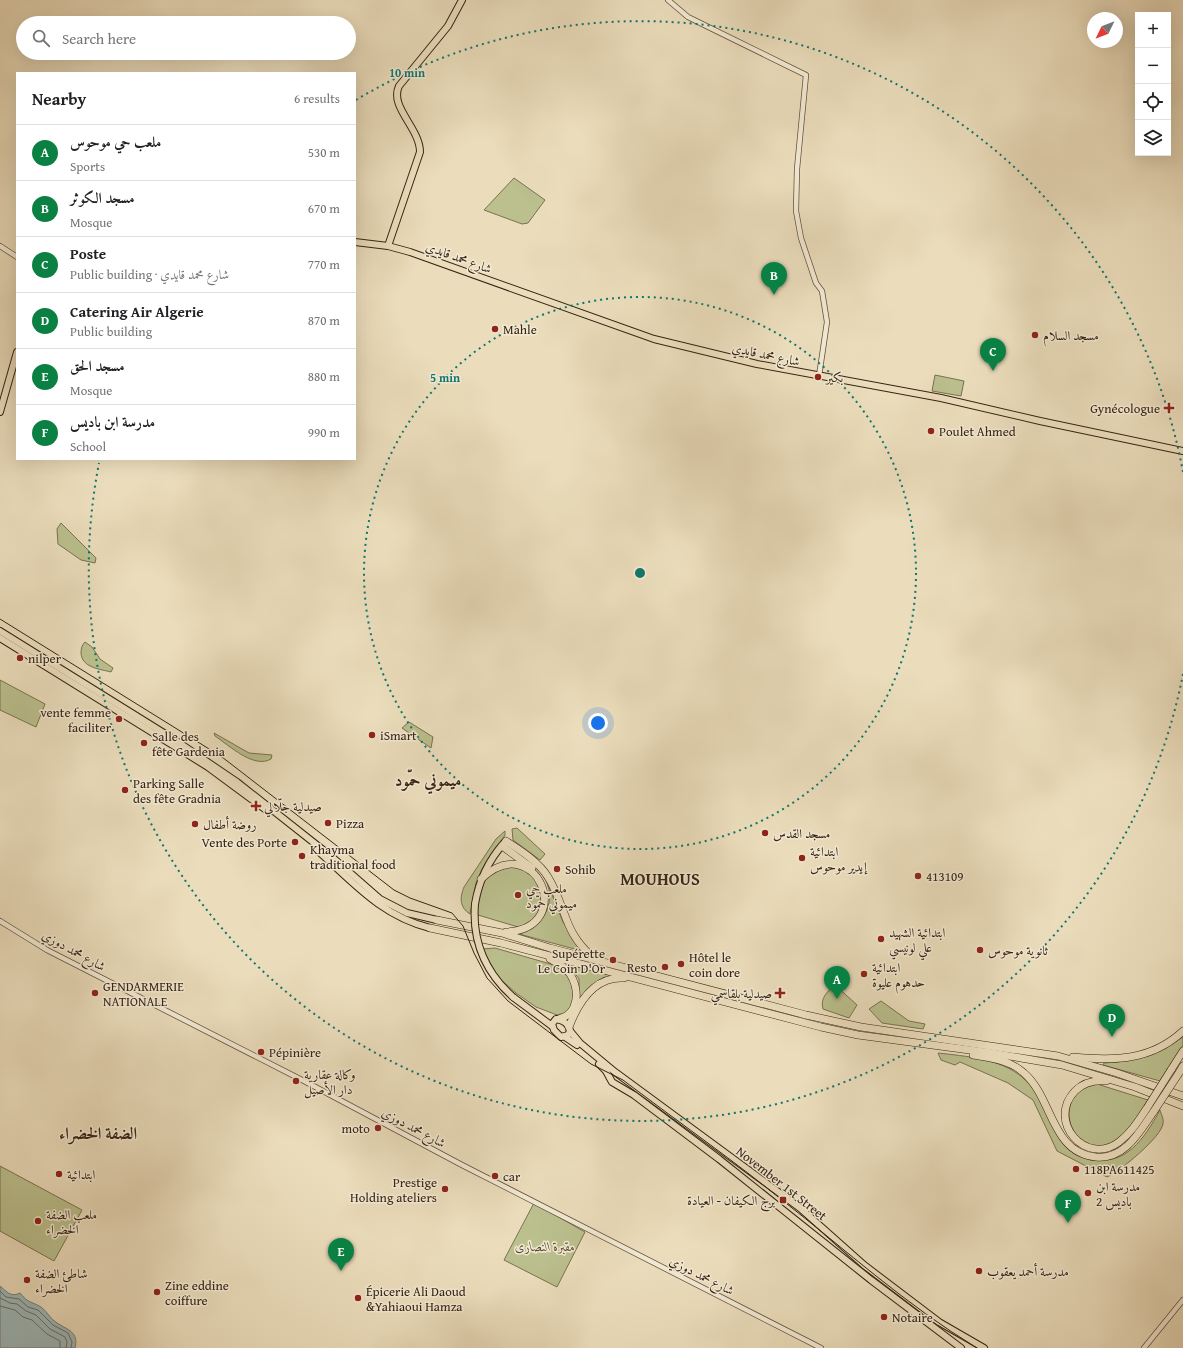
<!DOCTYPE html>
<html lang="en">
<head>
<meta charset="utf-8">
<style>
	body { margin:0; font-family:"Gentium Book Plus",Amiri,serif; background:#f2f2f2; color:#202124 }
	.controls { position:absolute; right:12px; top:12px; display:grid; overflow:hidden; border-radius:0px; box-shadow:0 4px 16px #0002 }
	.controls button { width:36px; height:36px; display:grid; place-items:center; padding:0; border:0; border-bottom:1px solid #e0e0e0; background:#fff; color:#202124; font:20px sans-serif }
	.compass { position:absolute; left:1087px; top:12px; width:36px; height:36px; border-radius:50%; background:#fff; box-shadow:0 4px 16px #0002; rotate:227deg }
	.you { position:absolute; left:598px; top:723px; width:14px; height:14px; margin:-10px; border:3px solid #fff; border-radius:50%; background:#1a73e8; box-shadow:0 0 0 6px #1a73e833 }
	.badge { display:grid; place-items:center; width:26px; height:26px; border-radius:50%; background:#0b8043; color:#fff; font-size:13px; font-weight:700 }
	.pin { position:absolute; translate:-50% -33px; filter:drop-shadow(0 1px 2px #0008) }
	.pin::after { content:''; position:absolute; top:21px; width:14px; height:12px; background:inherit; clip-path:polygon(0 0,100% 0,50% 100%) }
	.list { margin:0; padding:0; list-style:none }
	h2 { display:flex; justify-content:space-between; align-items:center; height:52px; margin:0; padding:0 16px; font-size:17px }
	h2 small { font-size:13px; font-weight:400; color:#757577 }
	.list li { display:grid; grid-template-columns:26px 1fr auto; gap:12px; align-items:center; box-sizing:border-box; height:56px; padding:0 16px; border-top:1px solid #e0e0e0 }
	.list b { display:block; font-size:15px; white-space:nowrap }
	.list p { margin:0; font-size:13px; white-space:nowrap; color:#757577 }
	.list em { font-size:13px; font-style:normal; color:#757577 }
	.icon { flex:none; width:22px; height:22px; fill:none; stroke:currentColor; stroke-width:2; stroke-linecap:round; stroke-linejoin:round }
	.map { position:relative; flex:none; width:1183px; height:1348px; overflow:hidden }
	.search { position:absolute; background:#fff; box-shadow:0 4px 16px #0002; left:16px; top:16px; width:340px; height:44px; display:flex; align-items:center; gap:10px; box-sizing:border-box; padding:0 14px; border-radius:22px; color:#757577; font-size:15px }
	.panel { position:absolute; background:#fff; box-shadow:0 4px 16px #0002; left:16px; top:72px; width:340px; height:388px; border-radius:0px }
	.map>svg:first-child { display:block }
</style>
</head>
<body>
<div class="map">
<svg width="1183" height="1348" viewBox="0 0 1183 1348">
	<rect width="100%" height="100%" fill="#ebddbc"/>
	<filter id="stains"><feTurbulence type="fractalNoise" baseFrequency=".005" numOctaves="4"/><feColorMatrix values="0 0 0 0 .2 0 0 0 0 .09 0 0 0 0 .02 0 0 0 .5 -.17"/></filter>
	<radialGradient id="worn" r=".72"><stop offset=".6" stop-color="#630" stop-opacity="0"/><stop offset="1" stop-color="#630" stop-opacity=".3"/></radialGradient>
	<g fill="#bbc08e" stroke="#787250">
		<polygon points="514,178 545,200 528,223 522,224 484,210"/>
		<polygon points="935,375 964,381 961,396 932,391"/>
		<polygon points="61,523 96,558 95,563 81,560 58,544 57,529"/>
		<path d="M85,642L92,647L100,659L113,668L111,672C100,669 82,668 81,653C81,648 82,645 85,642Z"/>
		<polygon points="0,680 45,704 36,727 0,710"/>
		<polygon points="409,722 433,737 431,748 402,728"/>
		<path d="M214,733L249,753L272,755L271,759C254,769 230,746 215,736Z"/>
		<polygon points="517,828 545,854 540,860 513,840 512,829"/>
		<path d="M505,831V835L482,869L476,883L470,914C459,907 460,897 464,887L496,839Z"/>
		<path d="M511,847L544,875L563,922L582,951L519,934C544,928 559,899 543,876C535,865 521,857 510,848Z"/>
		<path d="M516,865L540,882L542,910L530,923L518,927L478,915C476,900 480,879 495,870C501,867 510,867 516,865Z"/>
		<path d="M495,948L561,967C575,979 577,996 568,1012L557,1015L536,1007L516,993L498,977L482,949Z"/>
		<polygon points="569,965 614,976 581,998 579,998 579,979"/>
		<path d="M835,985L857,1005L849,1018L823,1009C820,998 827,992 835,985Z"/>
		<polygon points="881,1001 909,1021 925,1024 923,1029 882,1023 869,1009"/>
		<path d="M1183,1037V1045L1160,1081L1103,1065L1104,1063C1138,1061 1154,1055 1183,1037Z"/>
		<path d="M938,1053C965,1056 1001,1059 1022,1077C1041,1092 1046,1119 1060,1139C1066,1149 1077,1157 1089,1159C1126,1167 1144,1139 1160,1110C1161,1114 1164,1119 1163,1123C1163,1136 1119,1172 1107,1177L1057,1151L1033,1100L1008,1083L960,1062L955,1065L941,1060Z"/>
		<path d="M1097,1084L1148,1100C1138,1115 1128,1136 1111,1144C1072,1160 1047,1094 1097,1084Z"/>
		<polygon points="0,1166 82,1210 54,1261 0,1231"/>
		<polygon points="534,1203 585,1232 557,1287 504,1260"/>
	</g>
	<path fill="#9db9bb" stroke="#747d78" d="M0,1286C6,1291 11,1298 20,1293C29,1304 31,1301 41,1307C47,1311 50,1319 57,1323C68,1330 79,1332 75,1348H0Z"/>
	<g fill="none" stroke-linecap="round" stroke-linejoin="round">
		<g stroke="#6a6e67" stroke-width="1">
			<polyline points="0,1291 6,1297 19,1299 28,1307 38,1310 53,1325 68,1333 72,1342 71,1348"/>
			<polyline points="0,1298 10,1303 17,1304 26,1311 36,1315 50,1329 65,1337 67,1342 66,1348"/>
			<polyline points="0,1306 15,1310 23,1317 32,1320 47,1334 60,1341 60,1348"/>
		</g>
		<defs>
			<g id="minor">
				<polyline points="668,0 688,17 806,75 797,169 796,211 801,238 816,283 822,291 827,322 819,376"/>
				<polyline points="0,246 17,257"/>
				<polyline points="0,921 47,950 306,1082 462,1165 821,1348"/>
				<polyline points="1144,1348 1183,1300"/>
			</g>
			<g id="major">
				<polyline points="355,242 388,246 410,252 654,339 757,364 941,398 1040,421 1183,451"/>
				<path d="M388,246L420,152C420,128 389,107 399,86L448,26L462,0"/>
				<polyline points="0,412 17,352"/>
				<polyline points="0,631 175,740 237,782 332,857 380,899 407,913 437,920"/>
				<polyline points="0,638 208,767 269,812"/>
				<path d="M317,850C353,882 381,916 430,928"/>
				<path d="M475,904C479,880 488,861 504,843"/>
				<polyline points="513,997 552,1026"/>
				<path d="M556,1019C563,1020 569,1024 570,1031L568,1035L561,1037L554,1030L552,1024Z"/>
				<polyline points="570,1031 580,1043 615,1072 800,1208 864,1265 939,1322 984,1348"/>
				<polyline points="565,1037 577,1045"/>
				<polyline points="599,1064 606,1071 612,1082 634,1095 719,1159 871,1280 961,1348"/>
			</g>
			<g id="highway">
				<path d="M506,841C520,850 539,862 548,877C567,908 563,933 594,958"/>
				<polyline points="502,846 532,868"/>
				<path d="M481,879C535,827 579,928 506,932"/>
				<polyline points="437,920 502,933 550,948 806,1015 861,1027 1058,1056 1117,1073 1183,1096"/>
				<polyline points="430,928 501,943 821,1027 858,1035 992,1053 1062,1065 1135,1087 1183,1106"/>
				<path d="M550,959C557,963 566,967 570,974C580,990 579,1014 559,1019"/>
				<path d="M569,1027C578,1003 594,976 624,978"/>
				<path d="M973,1055C991,1058 1010,1060 1024,1073C1053,1098 1051,1153 1096,1157C1125,1160 1140,1131 1154,1111"/>
				<path d="M1073,1057C1113,1061 1151,1061 1183,1031"/>
				<polyline points="1171,1070 1183,1051"/>
				<polyline points="1179,1073 1183,1066"/>
				<path d="M1106,1081C1094,1080 1084,1082 1075,1091C1046,1121 1086,1167 1119,1142C1131,1133 1139,1120 1147,1108"/>
			</g>
		</defs>
		<use href="#minor" stroke="#63523d" stroke-width="6"/>
		<use href="#major" stroke="#362313" stroke-width="8"/>
		<use href="#highway" stroke="#362313" stroke-width="8"/>
		<use href="#minor" stroke="#f2e9d3" stroke-width="4.5"/>
		<use href="#major" stroke="#ebddbc" stroke-width="6"/>
		<use href="#highway" stroke="#ebddbc" stroke-width="7"/>
		<path stroke="#362313" stroke-width="1" d="M0,619L222,757L394,890L410,898L452,913L463,926L474,953L487,978L508,1001L591,1064L623,1080L635,1089C684,1126 734,1161 782,1200C846,1250 906,1305 977,1348"/>
		<defs>
			<path id="major-bridge" d="M475,904C472,941 485,972 513,997"/>
			<g id="highway-bridge">
				<polyline points="1147,1108 1171,1070"/>
				<polyline points="1154,1111 1179,1073"/>
			</g>
		</defs>
		<use href="#major-bridge" stroke="#362313" stroke-width="8" stroke-linecap="butt"/>
		<use href="#highway-bridge" stroke="#362313" stroke-width="8" stroke-linecap="butt"/>
		<use href="#major-bridge" stroke="#ebddbc" stroke-width="6"/>
		<use href="#highway-bridge" stroke="#ebddbc" stroke-width="7"/>
	</g>
	<g fill="none" stroke="#0f766e" stroke-width="2" stroke-dasharray="2 4">
		<circle cx="640" cy="573" r="276"/>
		<path d="M1183 674A552 552 0 1 1 99 463M356 100A552 552 0 0 1 1183 472"/>
	</g>
	<g fill="#8f2418" stroke="#f2e9d3" stroke-width="1.5">
		<circle cx="495" cy="329" r="4"/>
		<circle cx="1035" cy="335" r="4"/>
		<circle cx="818" cy="377" r="4"/>
		<path d="M1167 402h4v4h4v4h-4v4h-4v-4h-4v-4h4z"/>
		<circle cx="931" cy="431" r="4"/>
		<circle cx="20" cy="658" r="4"/>
		<circle cx="119" cy="719" r="4"/>
		<circle cx="372" cy="735" r="4"/>
		<circle cx="144" cy="743" r="4"/>
		<circle cx="125" cy="790" r="4"/>
		<path d="M254 800h4v4h4v4h-4v4h-4v-4h-4v-4h4z"/>
		<circle cx="328" cy="823" r="4"/>
		<circle cx="195" cy="824" r="4"/>
		<circle cx="765" cy="833" r="4"/>
		<circle cx="295" cy="842" r="4"/>
		<circle cx="302" cy="856" r="4"/>
		<circle cx="802" cy="858" r="4"/>
		<circle cx="557" cy="869" r="4"/>
		<circle cx="918" cy="876" r="4"/>
		<circle cx="518" cy="895" r="4"/>
		<circle cx="881" cy="939" r="4"/>
		<circle cx="980" cy="950" r="4"/>
		<circle cx="613" cy="960" r="4"/>
		<circle cx="681" cy="964" r="4"/>
		<circle cx="665" cy="967" r="4"/>
		<circle cx="864" cy="974" r="4"/>
		<circle cx="95" cy="993" r="4"/>
		<path d="M778 987h4v4h4v4h-4v4h-4v-4h-4v-4h4z"/>
		<circle cx="261" cy="1052" r="4"/>
		<circle cx="296" cy="1081" r="4"/>
		<circle cx="378" cy="1128" r="4"/>
		<circle cx="1076" cy="1169" r="4"/>
		<circle cx="59" cy="1174" r="4"/>
		<circle cx="495" cy="1176" r="4"/>
		<circle cx="445" cy="1189" r="4"/>
		<circle cx="1088" cy="1193" r="4"/>
		<rect x="779" y="1196" width="8" height="8" rx="2"/>
		<circle cx="38" cy="1221" r="4"/>
		<circle cx="979" cy="1271" r="4"/>
		<circle cx="27" cy="1280" r="4"/>
		<circle cx="157" cy="1292" r="4"/>
		<circle cx="358" cy="1298" r="4"/>
		<circle cx="884" cy="1317" r="4"/>
	</g>
	<g text-anchor="middle" stroke-width="3" stroke-linejoin="round" paint-order="stroke">
		<g font-size="13" fill="#362313" stroke="#f2e9d3">
			<text transform="translate(459 257) rotate(20)" y="5">شارع محمد قايدي</text>
			<text transform="translate(766 354) rotate(12)" y="5">شارع محمد قايدي</text>
			<text transform="translate(74 950) rotate(29)" y="5">شارع محمد دوزي</text>
			<text transform="translate(414 1127) rotate(28)" y="5">شارع محمد دوزي</text>
			<text transform="translate(782 1183) rotate(38)" y="5">November 1st Street</text>
			<text transform="translate(702 1275) rotate(27)" y="5">شارع محمد دوزي</text>
		</g>
		<g font-size="13" fill="#362313" stroke="#f2e9d3" text-anchor="start">
			<text x="503" y="334">Mahle</text>
			<text x="1043" y="340">مسجد السلام</text>
			<text x="826" y="382">بكير</text>
			<text x="1160" y="413" text-anchor="end">Gynécologue</text>
			<text x="939" y="436">Poulet Ahmed</text>
			<text x="28" y="663">nilper</text>
			<text x="111" y="717" text-anchor="end">vente femme<tspan x="111" dy="15">faciliter</tspan></text>
			<text x="380" y="740">iSmart</text>
			<text x="152" y="741">Salle des<tspan x="152" dy="15">fête Gardenia</tspan></text>
			<text x="133" y="788">Parking Salle<tspan x="133" dy="15">des fête Gradnia</tspan></text>
			<text x="264" y="811">صيدلية جلّالي</text>
			<text x="336" y="828">Pizza</text>
			<text x="203" y="829">روضة أطفال</text>
			<text x="773" y="838">مسجد القدس</text>
			<text x="287" y="847" text-anchor="end">Vente des Porte</text>
			<text x="310" y="854">Khayma<tspan x="310" dy="15">traditional food</tspan></text>
			<text x="810" y="856">ابتدائية<tspan x="810" dy="15">إيدير موحوس</tspan></text>
			<text x="565" y="874">Sohib</text>
			<text x="926" y="881">413109</text>
			<text x="526" y="893">ملعب حي<tspan x="526" dy="15">ميموني حمّود</tspan></text>
			<text x="889" y="937">ابتدائية الشهيد<tspan x="889" dy="15">علي لونيسي</tspan></text>
			<text x="988" y="955">ثانوية موحوس</text>
			<text x="605" y="958" text-anchor="end">Supérette<tspan x="605" dy="15">Le Coin D'Or</tspan></text>
			<text x="689" y="962">Hôtel le<tspan x="689" dy="15">coin dore</tspan></text>
			<text x="657" y="972" text-anchor="end">Resto</text>
			<text x="872" y="972">ابتدائية<tspan x="872" dy="15">حدهوم عليوة</tspan></text>
			<text x="103" y="991">GENDARMERIE<tspan x="103" dy="15">NATIONALE</tspan></text>
			<text x="772" y="998" text-anchor="end">صيدلية بلقاسمي</text>
			<text x="269" y="1057">Pépinière</text>
			<text x="304" y="1079">وكالة عقارية<tspan x="304" dy="15">دار الأصيل</tspan></text>
			<text x="370" y="1133" text-anchor="end">moto</text>
			<text x="1084" y="1174">118PA611425</text>
			<text x="67" y="1179">ابتدائية</text>
			<text x="503" y="1181">car</text>
			<text x="437" y="1187" text-anchor="end">Prestige<tspan x="437" dy="15">Holding ateliers</tspan></text>
			<text x="1096" y="1191">مدرسة ابن<tspan x="1096" dy="15">باديس 2</tspan></text>
			<text x="775" y="1205" text-anchor="end">برج الكيفان - العيادة</text>
			<text x="46" y="1219">ملعب الضفة<tspan x="46" dy="15">الخضراء</tspan></text>
			<text x="987" y="1276">مدرسة أحمد يعقوب</text>
			<text x="35" y="1278">شاطئ الضفة<tspan x="35" dy="15">الخضراء</tspan></text>
			<text x="165" y="1290">Zine eddine<tspan x="165" dy="15">coiffure</tspan></text>
			<text x="366" y="1296">Épicerie Ali Daoud<tspan x="366" dy="15">&amp;Yahiaoui Hamza</tspan></text>
			<text x="892" y="1322">Notaire</text>
		</g>
		<g font-size="13" font-style="italic" fill="#574a32" stroke="#f2e9d3">
			<text x="545" y="1251">مقبرة النصارى</text>
		</g>
		<g font-size="17" font-weight="bold" fill="#362313" stroke="#f2e9d3">
			<text x="428" y="786">ميموني حمّود</text>
			<text x="660" y="885">MOUHOUS</text>
			<text x="98" y="1139">الضفة الخضراء</text>
		</g>
	</g>
	<circle cx="640" cy="573" r="6" fill="#0f766e" stroke="#f2e9d3" stroke-width="2"/>
	<g font-size="12" text-anchor="middle" font-weight="bold" fill="#0f766e" stroke="#f2e9d3" stroke-width="3" stroke-linejoin="round" paint-order="stroke">
		<text x="407" y="77">10 min</text>
		<text x="445" y="382">5 min</text>
	</g>
	<rect width="100%" height="100%" filter="url(#stains)"/>
	<rect width="100%" height="100%" fill="url(#worn)"/>
</svg>
<div class="controls">
<button>+</button>
<button>−</button>
<button><svg class="icon" aria-label="locate" viewBox="0 0 24 24"><circle cx="12" cy="12" r="6"/><path d="M12 2v4M12 18v4M2 12h4M18 12h4"/></svg></button>
<button><svg class="icon" aria-label="layers" viewBox="0 0 24 24"><path d="M12 4l9 5-9 5-9-5zM3 14l9 5 9-5"/></svg></button>
</div>
<svg class="compass" viewBox="-18 -18 36 36"><path d="M0-13l5 13h-10z" fill="#e53935"/><path d="M0 13l5-13h-10z" fill="#757577"/></svg>
<div class="you"></div>
<div class="pin badge" style="left:837px;top:999px">A</div>
<div class="pin badge" style="left:774px;top:295px">B</div>
<div class="pin badge" style="left:993px;top:371px">C</div>
<div class="pin badge" style="left:1112px;top:1037px">D</div>
<div class="pin badge" style="left:341px;top:1271px">E</div>
<div class="pin badge" style="left:1068px;top:1223px">F</div>
<div class="search"><svg class="icon" aria-label="search" viewBox="0 0 24 24"><circle cx="10" cy="10" r="6"/><path d="M15 15l6 6"/></svg>Search here</div>
<section class="panel">
<h2>Nearby<small>6 results</small></h2>
<ul class="list">
<li><span class="badge">A</span><div><b>ملعب حي موحوس</b><p>Sports</p></div><em>530 m</em></li>
<li><span class="badge">B</span><div><b>مسجد الكوثر</b><p>Mosque</p></div><em>670 m</em></li>
<li><span class="badge">C</span><div><b>Poste</b><p>Public building · شارع محمد قايدي</p></div><em>770 m</em></li>
<li><span class="badge">D</span><div><b>Catering Air Algerie</b><p>Public building</p></div><em>870 m</em></li>
<li><span class="badge">E</span><div><b>مسجد الحق</b><p>Mosque</p></div><em>880 m</em></li>
<li><span class="badge">F</span><div><b>مدرسة ابن باديس</b><p>School</p></div><em>990 m</em></li>
</ul>
</section>
</div>
</body>
</html>
